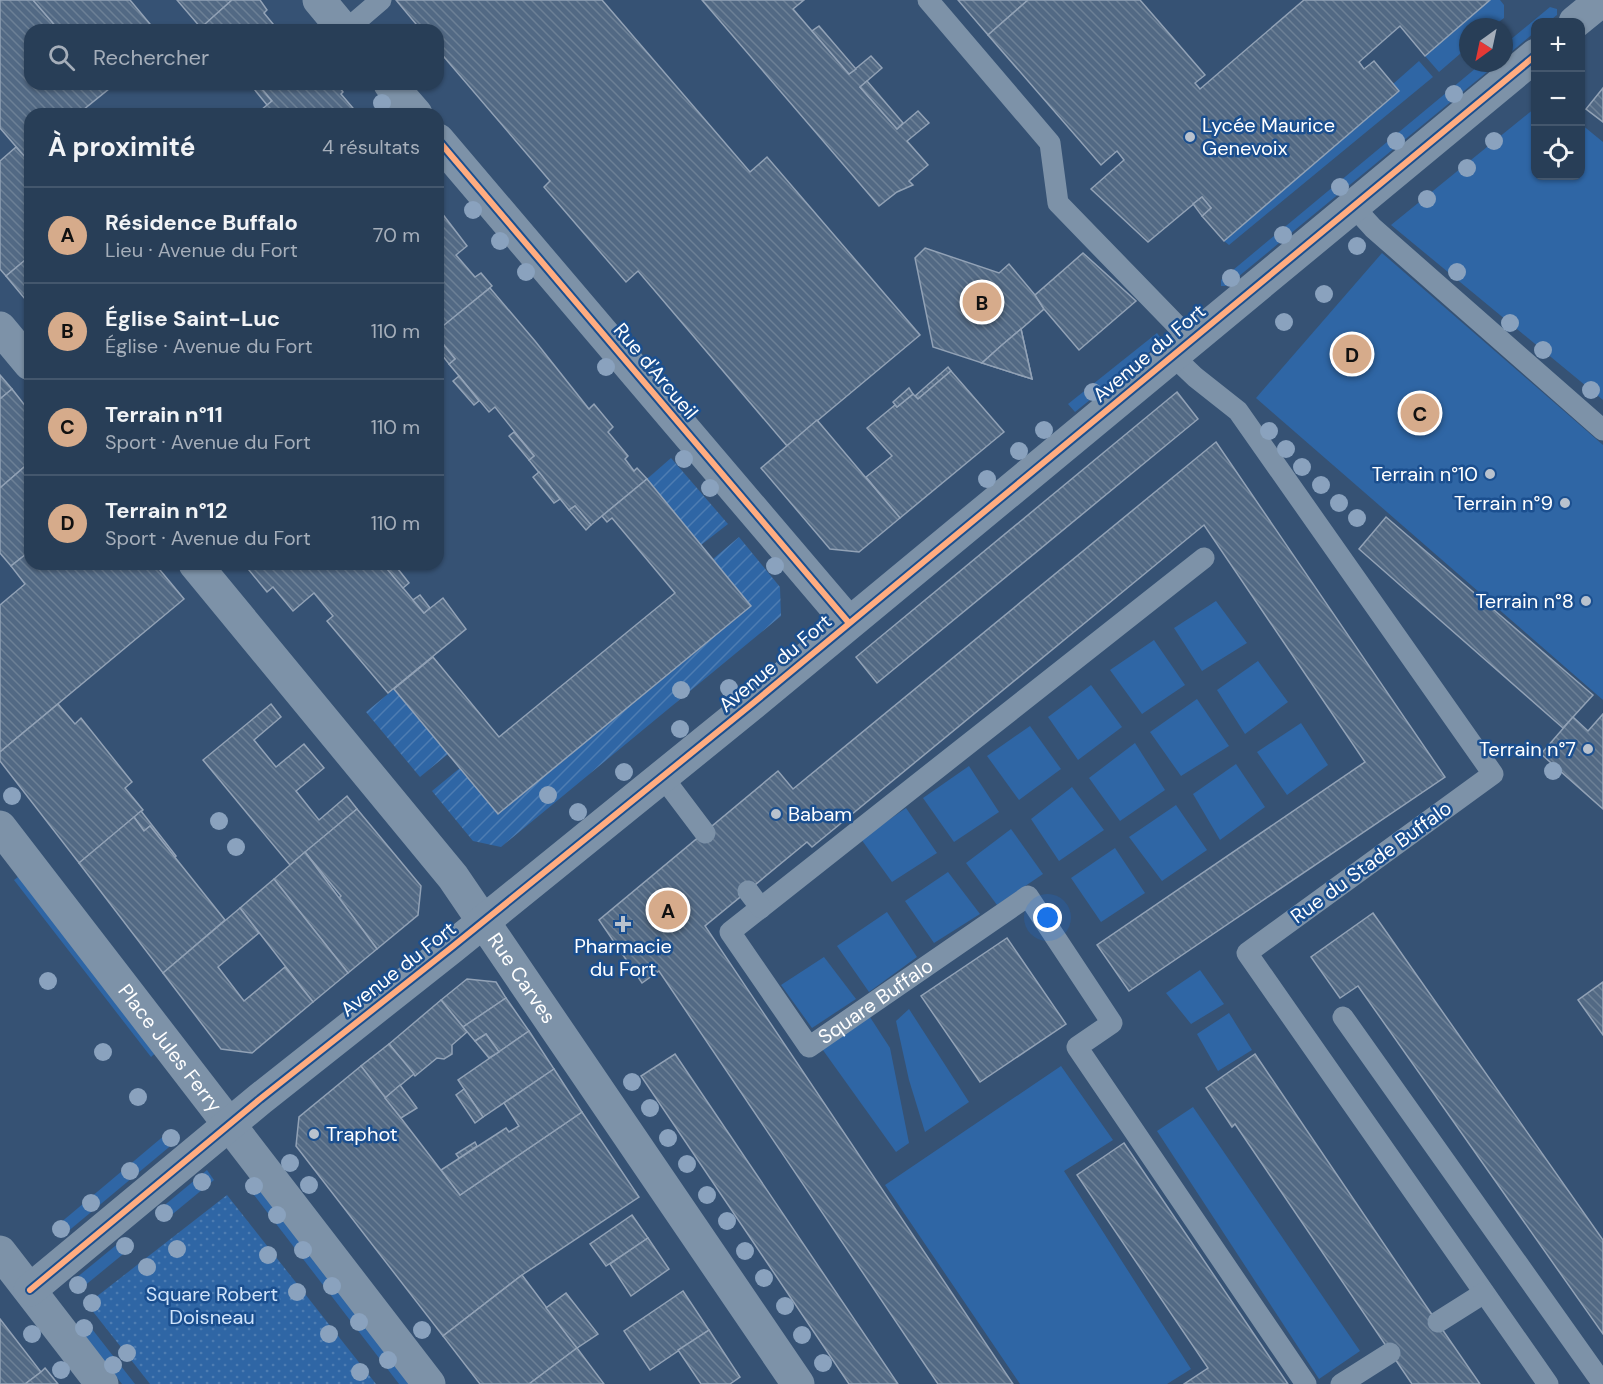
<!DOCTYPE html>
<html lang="fr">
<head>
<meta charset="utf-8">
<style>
	body { margin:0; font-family:"DM Sans",sans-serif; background:#344961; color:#f1f3f6 }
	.controls { position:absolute; right:18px; top:18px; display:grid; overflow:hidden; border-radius:12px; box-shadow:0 2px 4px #0004 }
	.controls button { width:54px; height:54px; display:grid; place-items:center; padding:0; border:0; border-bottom:2px solid #44576d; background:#283e57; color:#f1f3f6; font:30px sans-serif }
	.compass { position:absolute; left:1459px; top:18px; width:54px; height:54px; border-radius:50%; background:#283e57; box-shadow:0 2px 4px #0004; rotate:213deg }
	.you { position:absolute; left:1048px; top:918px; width:21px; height:21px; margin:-15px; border:4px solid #fff; border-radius:50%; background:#1a73e8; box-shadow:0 0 0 9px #1a73e833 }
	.badge { display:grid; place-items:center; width:39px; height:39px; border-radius:50%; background:#d6ab8b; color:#111; font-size:20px; font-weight:700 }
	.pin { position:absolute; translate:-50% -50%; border:3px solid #fff; box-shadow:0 2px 6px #0006 }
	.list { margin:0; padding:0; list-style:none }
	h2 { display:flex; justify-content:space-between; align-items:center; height:78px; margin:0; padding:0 24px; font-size:26px }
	h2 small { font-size:20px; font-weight:400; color:#a5aeba }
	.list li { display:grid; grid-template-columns:39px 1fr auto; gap:18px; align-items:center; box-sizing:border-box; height:96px; padding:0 24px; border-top:2px solid #44576d }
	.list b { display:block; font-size:22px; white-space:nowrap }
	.list p { margin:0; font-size:20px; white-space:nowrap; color:#a5aeba }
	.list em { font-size:20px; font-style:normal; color:#a5aeba }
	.icon { flex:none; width:33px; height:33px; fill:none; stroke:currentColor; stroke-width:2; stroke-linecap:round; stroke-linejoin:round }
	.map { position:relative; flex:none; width:1603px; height:1384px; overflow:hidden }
	.search { position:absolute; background:#283e57; box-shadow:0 2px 4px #0004; left:24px; top:24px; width:420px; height:66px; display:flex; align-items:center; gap:15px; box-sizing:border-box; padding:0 21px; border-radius:18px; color:#a5aeba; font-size:22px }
	.panel { position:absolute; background:#283e57; box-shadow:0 2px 4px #0004; left:24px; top:108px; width:420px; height:462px; border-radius:18px }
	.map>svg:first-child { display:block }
</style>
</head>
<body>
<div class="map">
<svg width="1603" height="1384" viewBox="0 0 1603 1384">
	<defs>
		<pattern id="park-dots" width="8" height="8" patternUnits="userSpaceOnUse" patternTransform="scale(1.5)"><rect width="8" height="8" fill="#2f66a5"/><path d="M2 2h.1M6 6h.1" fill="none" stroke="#4e7db2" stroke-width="1.8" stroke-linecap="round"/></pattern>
		<pattern id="garden-furrows" width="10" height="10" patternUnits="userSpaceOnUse" patternTransform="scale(1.5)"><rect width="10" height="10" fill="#2f66a5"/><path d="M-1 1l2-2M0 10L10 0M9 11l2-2" fill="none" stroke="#4e7db2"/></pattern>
		<pattern id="building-back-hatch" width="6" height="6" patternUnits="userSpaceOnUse" patternTransform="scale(1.5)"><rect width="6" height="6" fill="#526984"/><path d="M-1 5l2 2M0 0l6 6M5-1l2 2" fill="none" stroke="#6c8096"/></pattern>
	</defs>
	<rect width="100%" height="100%" fill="#365274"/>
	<g fill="#2f66a5">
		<polygon points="1490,0 1500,0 1504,5 1504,18 1492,27 1468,27 1468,47 1439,72 1425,56"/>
		<polygon points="1550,7 1557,9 1557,15 1548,22 1536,22 1535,32 1504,58 1504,45"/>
		<polygon points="1419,61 1433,77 1229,245 1224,241 1399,91 1393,84"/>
		<polygon points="1482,63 1498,63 1227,286 1221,286 1221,280"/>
		<polygon points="1535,108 1536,176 1580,176 1581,124 1603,142 1603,400 1391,225"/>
		<polygon points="1382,253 1603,445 1603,700 1256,398"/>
		<polygon points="1157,333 1163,341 1075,412 1068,404"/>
		<polygon points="1216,601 1247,643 1202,671 1174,628"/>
		<polygon points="1154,640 1185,685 1142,714 1110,670"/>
		<polygon points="1258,661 1288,702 1245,734 1217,690"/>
		<polygon points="1091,685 1122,727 1078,760 1048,717"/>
		<polygon points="1197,699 1229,746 1181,776 1150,732"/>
		<polygon points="1301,723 1328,765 1287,795 1257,752"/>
		<polygon points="1030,726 1061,769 1019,800 987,756"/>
		<polygon points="1135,743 1165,790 1120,821 1089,778"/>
		<polygon points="1236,764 1265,807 1220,840 1193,794"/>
		<polygon points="969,766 999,812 954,842 923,798"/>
		<polygon points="1072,787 1104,830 1059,861 1031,819"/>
		<polygon points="1176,805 1207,850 1162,881 1129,837"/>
		<polygon points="906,808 937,853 892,882 861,839"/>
		<polygon points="1011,829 1043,874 997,905 966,863"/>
		<polygon points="1115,848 1145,893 1101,922 1071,878"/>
		<polygon points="948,872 980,914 934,943 905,901"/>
		<polygon points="23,873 160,1049 151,1057 14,880"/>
		<polygon points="887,912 917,957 869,992 837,946"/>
		<polygon points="824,957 856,999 812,1028 781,985"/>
		<polygon points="1200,970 1224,1004 1191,1024 1166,993"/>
		<polygon points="909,1009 969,1102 925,1132 909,1080 896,1021"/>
		<polygon points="1229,1013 1252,1050 1218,1071 1197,1034"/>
		<polygon points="868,1014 890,1048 909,1143 896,1152 820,1046"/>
		<polygon points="1061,1066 1113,1140 1064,1171 1191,1369 1167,1384 1020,1384 885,1185"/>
		<polygon points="1193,1107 1360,1351 1319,1379 1157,1131"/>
		<polygon points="172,1129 180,1138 60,1238 53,1229"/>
		<polygon points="207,1170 214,1180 163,1222 155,1213"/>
		<polygon points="256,1179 414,1384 399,1384 247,1186"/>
		<polygon points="126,1237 133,1246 77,1292 70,1283"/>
		<polygon points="85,1320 135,1384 122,1384 77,1326"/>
	</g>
	<polygon fill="url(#park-dots)" points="227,1195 376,1384 150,1384 87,1304"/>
	<g fill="url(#garden-furrows)">
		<polygon points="671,458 728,524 701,545 647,479"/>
		<polygon points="739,537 780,587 781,616 501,847 473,841 432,791 460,768 498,814 751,606 713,559"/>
		<polygon points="394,689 448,754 420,777 366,712"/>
	</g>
	<g fill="url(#building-back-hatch)" stroke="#92a2b6" stroke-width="1.5">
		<polygon points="0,0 33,0 59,30 30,30 30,84 107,84 110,88 78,114 30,114 30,153 25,157 0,128"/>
		<polygon points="33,0 130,0 155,30 59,30"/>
		<polygon points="177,0 232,0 201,28"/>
		<polygon points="232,0 260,0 267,10 264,13 278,30 210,30 205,24"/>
		<polygon points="396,0 602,0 750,172 767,157 920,335 787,446 638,271 626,282 544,187 550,181 438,50 438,30 421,30"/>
		<polygon points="702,0 804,0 793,9 849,74 871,56 882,68 860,87 897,129 918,111 929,123 907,141 928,165 909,181 913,185 897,192 879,206"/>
		<polygon points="958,0 1028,0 988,35"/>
		<polygon points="1028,0 1140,0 1205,75 1195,83 1200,89 1304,0 1490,0 1425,56 1400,26 1359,62 1364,69 1374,61 1399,91 1224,241 1202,216 1211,208 1202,197 1148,242 1091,189 1124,160 1117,151 1101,165 988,35"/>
		<polygon points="819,26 856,69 849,74 812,31"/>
		<polygon points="867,81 903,123 897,129 860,87"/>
		<polygon points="250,84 258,84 272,101 267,105"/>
		<polygon points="258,84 337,84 343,92 341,94 358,114 256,114 272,101"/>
		<polygon points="1603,88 1603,122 1586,109"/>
		<polygon points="16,147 25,157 29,154 30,156 30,256 6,276 0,269 0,161"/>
		<polygon points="1202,197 1211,208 1202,216 1193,204"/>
		<polygon points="438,208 467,246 456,255 475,277 481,273 492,286 442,327 438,322"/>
		<polygon points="925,248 999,273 1009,264 1035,295 1044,309 982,363 933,347 915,258"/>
		<polygon points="1083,253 1136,301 1079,350 1044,309 1035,295"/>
		<polygon points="30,256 30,305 6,276"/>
		<polygon points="490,288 535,341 589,409 594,404 613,427 608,432 628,456 625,459 634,471 637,468 647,479 591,525 575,506 569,510 529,460 534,456 495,407 489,412 449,364 455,359 438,338 438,330"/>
		<polygon points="1021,329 1032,379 982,363 1002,345"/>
		<polygon points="1021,329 1032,379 982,363 1002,345"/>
		<polygon points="438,338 455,359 449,364 438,350"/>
		<polygon points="948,367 951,371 918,399 915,396"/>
		<polygon points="951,371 1004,432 900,518 866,477 892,456 867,428 895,405 897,407 913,394 918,399"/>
		<polygon points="0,375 12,389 0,399"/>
		<polygon points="459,376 479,401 474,405 453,381"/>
		<polygon points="909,388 913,394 897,407 893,402"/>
		<polygon points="12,389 30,412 30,462 0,488 0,399"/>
		<polygon points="1177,392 1198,419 877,683 856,657"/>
		<polygon points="817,420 900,518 859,552 830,549 761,468"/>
		<polygon points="514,432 534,456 529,460 509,436"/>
		<polygon points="1216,442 1445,777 1129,991 1097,945 1365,762 1204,525 812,847 807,842 705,926 1013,1384 938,1384 659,971 642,983 599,920 778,771 793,789"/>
		<polygon points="30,462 30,551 11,566 0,553 0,488"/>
		<polygon points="539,472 560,499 554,503 533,477"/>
		<polygon points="647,479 751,606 498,814 394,689 433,657 499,737 675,593 612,518 607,522 602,516"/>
		<polygon points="575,506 591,525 586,530 569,510"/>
		<polygon points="1386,517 1593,695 1563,728 1359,549"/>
		<polygon points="30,551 30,564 155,564 184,599 0,752 0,605 25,584 11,566"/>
		<polygon points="244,564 343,564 345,566 348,564 383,564 424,613 443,598 466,629 388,693 327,621 333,616 314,593 293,611 273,587 267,592"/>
		<polygon points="383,564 394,564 409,583 403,588"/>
		<polygon points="420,595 430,608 424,613 413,600"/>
		<polygon points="58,704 75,724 81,718 132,782 125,788 143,810 79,863 0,761 0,752"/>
		<polygon points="271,704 281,717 254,740 276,767 304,744 324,768 296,791 319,820 347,796 357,809 290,865 203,760"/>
		<polygon points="1603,714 1603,809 1541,754 1573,717 1588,731"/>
		<polygon points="357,809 421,886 418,915 377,949 339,898 341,896 305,852"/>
		<polygon points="141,811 176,856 174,857 150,826 144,831 134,817"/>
		<polygon points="134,817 144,831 150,826 225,920 163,973 79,863"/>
		<polygon points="305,852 377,949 348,973 274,879"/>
		<polygon points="274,879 348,973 313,1002 240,908"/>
		<polygon points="240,908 259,933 218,967 244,1001 285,967 313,1002 252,1053 221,1049 163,973"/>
		<polygon points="1373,913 1603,1240 1603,1334 1358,986 1340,998 1311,957"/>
		<polygon points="1007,938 1066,1024 980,1082 921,996"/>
		<polygon points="467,979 496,982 506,998 463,1027 441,1000"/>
		<polygon points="1603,982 1603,1035 1578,1000"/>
		<polygon points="506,998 529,1031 499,1052 486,1034 475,1041 463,1027"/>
		<polygon points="441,1000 467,1032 452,1045 452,1054 444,1059 437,1058 415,1076 389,1044"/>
		<polygon points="529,1031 554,1069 483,1117 458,1080"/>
		<polygon points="486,1034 499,1052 489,1058 475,1041"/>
		<polygon points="389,1044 414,1074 385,1098 361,1066"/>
		<polygon points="675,1054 898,1384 849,1384 641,1076"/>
		<polygon points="1255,1054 1424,1303 1480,1384 1412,1384 1235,1124 1232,1127 1206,1088"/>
		<polygon points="361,1066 460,1195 582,1112 639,1197 522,1275 443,1336 296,1146 299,1117"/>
		<polygon points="554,1069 582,1112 460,1195 441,1170 503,1130 506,1128 509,1132 519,1126 504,1103"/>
		<polygon points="400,1085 417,1108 401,1118 385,1098"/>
		<polygon points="464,1089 483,1117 475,1123 456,1095"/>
		<polygon points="475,1142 477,1146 459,1158 456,1154"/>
		<polygon points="1124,1143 1260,1343 1288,1384 1184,1384 1208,1368 1077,1175"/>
		<polygon points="632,1215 648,1238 606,1266 590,1244"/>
		<polygon points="648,1238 669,1269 631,1296 610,1264"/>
		<polygon points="522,1275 577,1348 529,1384 480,1384 443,1336"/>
		<polygon points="683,1291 709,1330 650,1370 624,1331"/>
		<polygon points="566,1293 598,1334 577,1348 546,1308"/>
		<polygon points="0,1319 41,1372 25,1384 0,1384"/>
		<polygon points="709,1330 740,1377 730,1384 701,1384 678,1350"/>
		<polygon points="577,1348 604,1384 529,1384"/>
		<polygon points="45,1368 58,1384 25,1384 41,1372"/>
	</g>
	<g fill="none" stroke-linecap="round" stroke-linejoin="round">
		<g stroke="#7d92a8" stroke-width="21">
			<polyline points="928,0 1050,143 1058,203 1191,340"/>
			<polyline points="346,30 381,0"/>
			<polyline points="1353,206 1373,228 1603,430"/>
			<polyline points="1173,356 1195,377 1238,411 1493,774 1247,953 1548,1384"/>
			<path id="s1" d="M1204,558L730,932L809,1047L1028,896L1112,1023L1077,1047L1306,1384"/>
			<polyline points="662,776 705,833"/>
			<polyline points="748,891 761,908"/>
			<polyline points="1343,1017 1603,1384"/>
			<polyline points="1438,1322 1484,1293"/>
			<polyline points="1341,1384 1390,1353"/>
		</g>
		<g stroke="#7d92a8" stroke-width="33">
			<polyline points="319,0 344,30"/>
			<polyline points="1575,22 1602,0"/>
			<polyline points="390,84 416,114"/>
			<polyline points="438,140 849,623"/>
			<polyline points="0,328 30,364"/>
			<path id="s2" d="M195,564L453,877L798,1384"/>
			<path id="s3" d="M0,827L429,1384"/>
			<polyline points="0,1252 102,1384"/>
			<polyline points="30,1290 260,1099 452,947 752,704 1536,55"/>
		</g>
		<defs>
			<g id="cycleway">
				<polyline points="438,140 849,623"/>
				<polyline points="30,1290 260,1099 452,947 752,704 1536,55"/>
			</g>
		</defs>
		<use href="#cycleway" stroke="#1b4f8f" stroke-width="10"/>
		<use href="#cycleway" stroke="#ffac80" stroke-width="6"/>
	</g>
	<g fill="#8aa2be">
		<circle cx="1454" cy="94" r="9"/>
		<circle cx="382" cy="103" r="9"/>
		<circle cx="1396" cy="141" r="9"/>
		<circle cx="1494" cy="141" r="9"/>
		<circle cx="1467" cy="168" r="9"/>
		<circle cx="1340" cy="187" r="9"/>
		<circle cx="1427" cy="199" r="9"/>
		<circle cx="473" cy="210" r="9"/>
		<circle cx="1283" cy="235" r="9"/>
		<circle cx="500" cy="241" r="9"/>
		<circle cx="1357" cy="246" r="9"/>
		<circle cx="526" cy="272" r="9"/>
		<circle cx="1457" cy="272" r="9"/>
		<circle cx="1231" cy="278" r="9"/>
		<circle cx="1324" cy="294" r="9"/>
		<circle cx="1284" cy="322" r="9"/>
		<circle cx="1510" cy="323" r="9"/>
		<circle cx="1543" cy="350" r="9"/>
		<circle cx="606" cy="367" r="9"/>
		<circle cx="1591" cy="390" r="9"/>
		<circle cx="1093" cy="392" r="9"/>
		<circle cx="1044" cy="430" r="9"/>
		<circle cx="1269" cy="431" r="9"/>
		<circle cx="1286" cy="449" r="9"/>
		<circle cx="1019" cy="451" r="9"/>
		<circle cx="684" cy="459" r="9"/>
		<circle cx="1302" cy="467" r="9"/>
		<circle cx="987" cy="479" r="9"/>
		<circle cx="1321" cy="485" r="9"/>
		<circle cx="710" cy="488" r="9"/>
		<circle cx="1339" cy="503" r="9"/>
		<circle cx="1357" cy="518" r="9"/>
		<circle cx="775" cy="566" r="9"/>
		<circle cx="729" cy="688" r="9"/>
		<circle cx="681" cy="690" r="9"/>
		<circle cx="680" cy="729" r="9"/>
		<circle cx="1553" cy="771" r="9"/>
		<circle cx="624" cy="772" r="9"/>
		<circle cx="548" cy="795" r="9"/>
		<circle cx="12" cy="796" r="9"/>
		<circle cx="578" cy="812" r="9"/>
		<circle cx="219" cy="821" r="9"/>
		<circle cx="236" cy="847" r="9"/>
		<circle cx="48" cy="981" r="9"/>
		<circle cx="103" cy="1052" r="9"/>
		<circle cx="632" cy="1082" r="9"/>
		<circle cx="138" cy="1097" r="9"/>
		<circle cx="650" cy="1108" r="9"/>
		<circle cx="171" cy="1138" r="9"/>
		<circle cx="668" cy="1138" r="9"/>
		<circle cx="290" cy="1163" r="9"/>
		<circle cx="687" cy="1164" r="9"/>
		<circle cx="130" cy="1171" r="9"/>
		<circle cx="202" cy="1182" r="9"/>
		<circle cx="309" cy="1185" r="9"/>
		<circle cx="254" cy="1186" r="9"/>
		<circle cx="707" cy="1195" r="9"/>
		<circle cx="91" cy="1203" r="9"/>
		<circle cx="164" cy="1213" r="9"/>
		<circle cx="277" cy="1215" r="9"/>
		<circle cx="727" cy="1221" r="9"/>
		<circle cx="61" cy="1229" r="9"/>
		<circle cx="125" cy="1246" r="9"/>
		<circle cx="177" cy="1249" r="9"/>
		<circle cx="303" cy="1250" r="9"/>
		<circle cx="745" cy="1251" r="9"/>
		<circle cx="268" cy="1255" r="9"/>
		<circle cx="147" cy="1267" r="9"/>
		<circle cx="764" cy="1278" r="9"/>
		<circle cx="78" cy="1285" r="9"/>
		<circle cx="332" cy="1286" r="9"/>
		<circle cx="297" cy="1292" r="9"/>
		<circle cx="92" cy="1303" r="9"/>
		<circle cx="785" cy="1306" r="9"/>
		<circle cx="359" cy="1322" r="9"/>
		<circle cx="84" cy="1328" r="9"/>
		<circle cx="422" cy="1330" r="9"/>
		<circle cx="32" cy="1334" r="9"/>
		<circle cx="329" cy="1334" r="9"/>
		<circle cx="802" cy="1335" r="9"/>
		<circle cx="127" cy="1353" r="9"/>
		<circle cx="388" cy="1360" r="9"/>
		<circle cx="823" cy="1363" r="9"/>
		<circle cx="113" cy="1365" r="9"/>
		<circle cx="61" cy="1370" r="9"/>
		<circle cx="360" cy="1372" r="9"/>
	</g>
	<g fill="#b9c2ce" stroke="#1b4f8f" stroke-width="2">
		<circle cx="1190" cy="137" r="6"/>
		<circle cx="1490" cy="474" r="6"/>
		<circle cx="1565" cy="503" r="6"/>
		<circle cx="1586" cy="601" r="6"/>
		<circle cx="1588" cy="749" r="6"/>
		<circle cx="776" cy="814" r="6"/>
		<path d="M620 915h6v6h6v6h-6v6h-6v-6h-6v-6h6z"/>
		<circle cx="314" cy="1134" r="6"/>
	</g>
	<g text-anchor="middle" stroke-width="5" stroke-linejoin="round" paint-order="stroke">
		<g font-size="20" fill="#fff" stroke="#1b4f8f" text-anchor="end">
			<text x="1202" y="132" text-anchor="start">Lycée Maurice<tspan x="1202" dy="23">Genevoix</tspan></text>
			<text x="1478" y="481">Terrain n°10</text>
			<text x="1553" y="510">Terrain n°9</text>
			<text x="1574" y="608">Terrain n°8</text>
			<text x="1576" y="756">Terrain n°7</text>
			<text x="788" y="821" text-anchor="start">Babam</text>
			<text x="623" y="953" text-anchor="middle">Pharmacie<tspan x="623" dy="23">du Fort</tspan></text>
			<text x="326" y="1141" text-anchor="start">Traphot</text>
		</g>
		<g font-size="20" fill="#fff" stroke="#1b4f8f">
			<text transform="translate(1149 353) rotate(-40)" y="7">Avenue du Fort</text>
			<text transform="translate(656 371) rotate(50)" y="7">Rue d'Arcueil</text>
			<text transform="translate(775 663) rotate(-40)" y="7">Avenue du Fort</text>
			<text transform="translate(1371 862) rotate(-36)" y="7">Rue du Stade Buffalo</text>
			<text transform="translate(398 969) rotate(-38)" y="7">Avenue du Fort</text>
			<text dy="7" stroke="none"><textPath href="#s2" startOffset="528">Rue Carves</textPath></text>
			<text dy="7" stroke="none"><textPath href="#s1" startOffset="824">Square Buffalo</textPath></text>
			<text dy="7" stroke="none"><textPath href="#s3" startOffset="279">Place Jules Ferry</textPath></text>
		</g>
		<g font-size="20" fill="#cfe3fa" stroke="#1b4f8f">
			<text x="212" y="1301">Square Robert<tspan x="212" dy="23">Doisneau</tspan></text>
		</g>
	</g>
</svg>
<div class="controls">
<button>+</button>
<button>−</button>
<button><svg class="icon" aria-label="locate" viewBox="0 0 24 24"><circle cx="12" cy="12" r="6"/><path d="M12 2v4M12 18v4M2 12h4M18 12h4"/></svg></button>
</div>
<svg class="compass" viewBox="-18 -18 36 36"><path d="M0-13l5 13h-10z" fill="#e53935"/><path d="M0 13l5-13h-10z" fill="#a5aeba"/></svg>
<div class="you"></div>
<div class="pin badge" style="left:668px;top:910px">A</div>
<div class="pin badge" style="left:982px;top:302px">B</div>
<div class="pin badge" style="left:1420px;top:413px">C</div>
<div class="pin badge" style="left:1352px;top:354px">D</div>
<div class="search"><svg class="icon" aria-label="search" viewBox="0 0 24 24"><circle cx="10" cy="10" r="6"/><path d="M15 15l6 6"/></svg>Rechercher</div>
<section class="panel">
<h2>À proximité<small>4 résultats</small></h2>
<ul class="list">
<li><span class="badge">A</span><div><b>Résidence Buffalo</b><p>Lieu · Avenue du Fort</p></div><em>70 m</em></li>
<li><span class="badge">B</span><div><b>Église Saint-Luc</b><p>Église · Avenue du Fort</p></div><em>110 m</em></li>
<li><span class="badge">C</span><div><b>Terrain n°11</b><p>Sport · Avenue du Fort</p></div><em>110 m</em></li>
<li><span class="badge">D</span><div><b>Terrain n°12</b><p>Sport · Avenue du Fort</p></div><em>110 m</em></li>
</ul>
</section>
</div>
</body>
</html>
